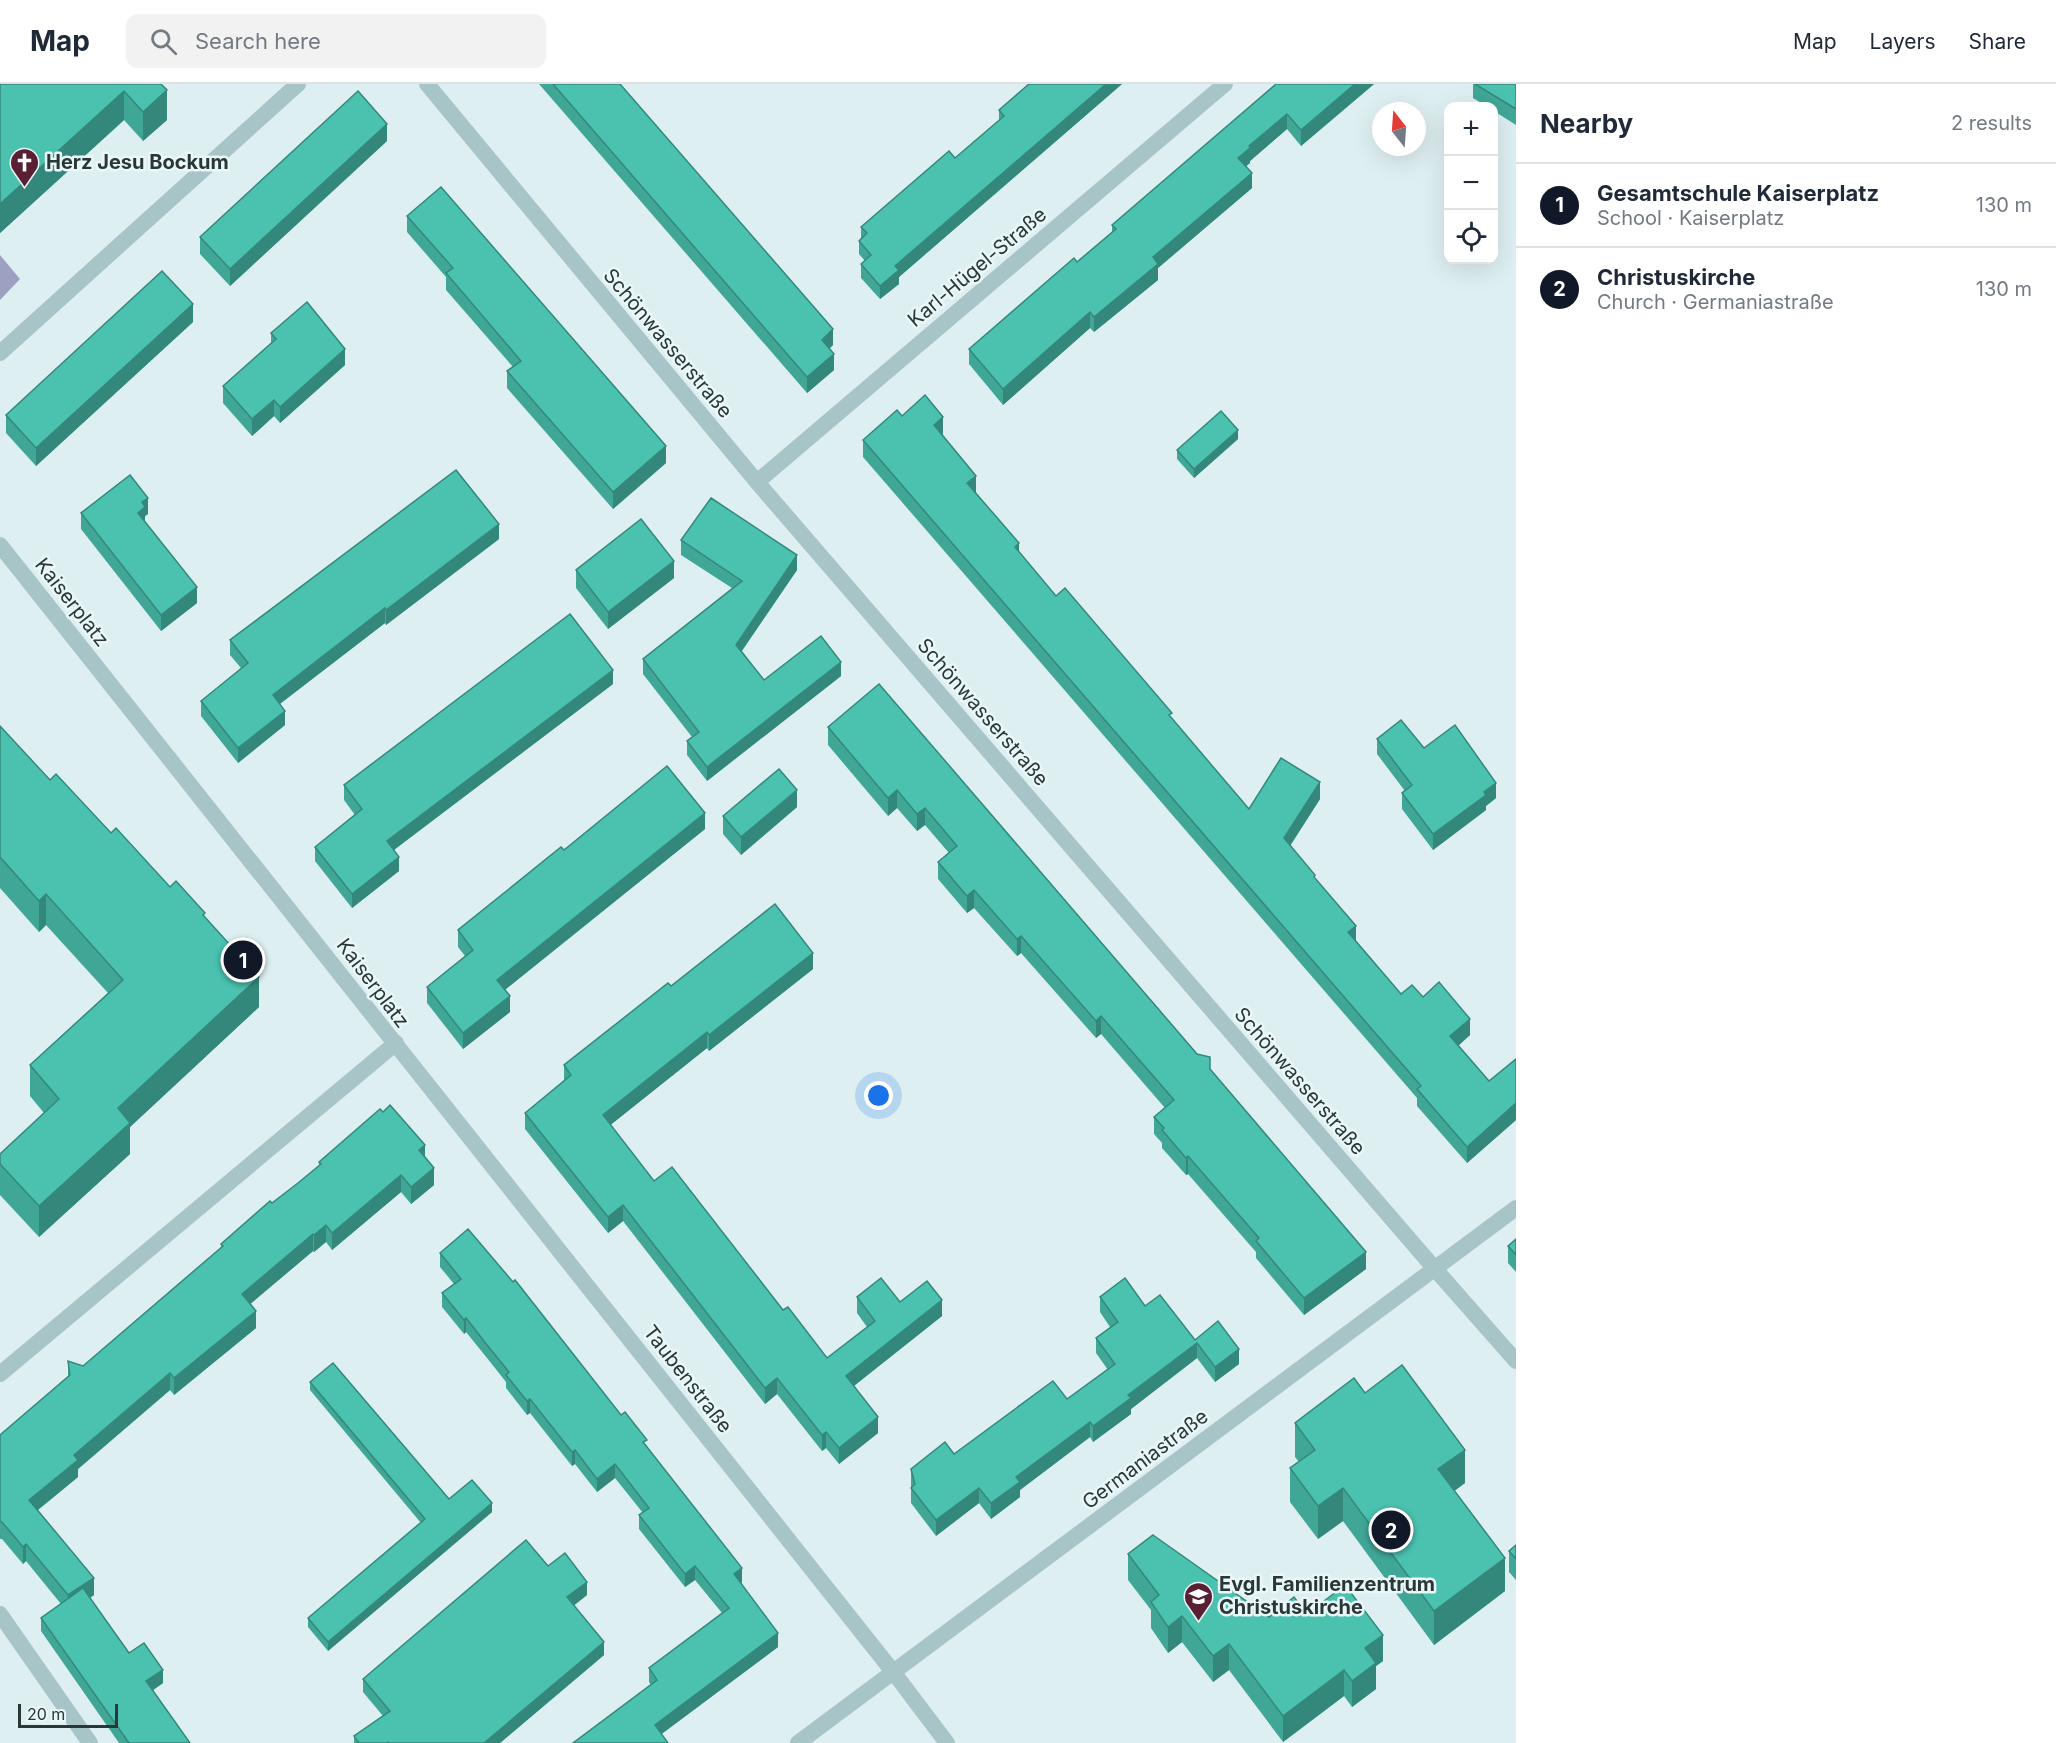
<!DOCTYPE html>
<html lang="en">
<head>
<meta charset="utf-8">
<style>
	body { margin:0; font-family:Inter,sans-serif; background:#f2f2f3; color:#1f2937 }
	.controls { position:absolute; right:18px; top:18px; display:grid; overflow:hidden; border-radius:12px; box-shadow:0 6px 24px #0002 }
	.controls button { width:54px; height:54px; display:grid; place-items:center; padding:0; border:0; border-bottom:2px solid #e0e1e3; background:#fff; color:#1f2937; font:30px sans-serif }
	.compass { position:absolute; left:1372px; top:18px; width:54px; height:54px; border-radius:50%; background:#fff; box-shadow:0 6px 24px #0002; rotate:343deg }
	.scale { position:absolute; left:18px; bottom:15px; width:100px; box-sizing:border-box; padding-left:6px; border:3px solid #293736; border-top:0; font-size:16px; line-height:21px; white-space:nowrap; color:#293736; -webkit-text-stroke:4px #eaf7f9; paint-order:stroke }
	.you { position:absolute; left:879px; top:1012px; width:21px; height:21px; margin:-15px; border:4px solid #fff; border-radius:50%; background:#1a73e8; box-shadow:0 0 0 9px #1a73e833 }
	.badge { display:grid; place-items:center; width:39px; height:39px; border-radius:50%; background:#111827; color:#fff; font-size:20px; font-weight:700 }
	.pin { position:absolute; translate:-50% -50%; border:3px solid #fff; box-shadow:0 2px 6px #0006 }
	.list { margin:0; padding:0; list-style:none }
	h2 { display:flex; justify-content:space-between; align-items:center; height:78px; margin:0; padding:0 24px; font-size:26px }
	h2 small { font-size:20px; font-weight:400; color:#747a83 }
	.list li { display:grid; grid-template-columns:39px 1fr auto; gap:18px; align-items:center; box-sizing:border-box; height:84px; padding:0 24px; border-top:2px solid #e0e1e3 }
	.list b { display:block; font-size:22px; white-space:nowrap }
	.list p { margin:0; font-size:20px; white-space:nowrap; color:#747a83 }
	.list em { font-size:20px; font-style:normal; color:#747a83 }
	.icon { flex:none; width:33px; height:33px; fill:none; stroke:currentColor; stroke-width:2; stroke-linecap:round; stroke-linejoin:round }
	.map { position:relative; flex:none; width:1516px; height:1659px; overflow:hidden }
	header { display:flex; align-items:center; gap:36px; box-sizing:border-box; height:84px; padding:0 30px; background:#fff; border-bottom:2px solid #e0e1e3 }
	header strong { font-size:28px }
	nav { display:flex; gap:33px; margin-inline-start:auto; font-size:21px }
	.search { width:420px; height:54px; background:#f2f2f3; display:flex; align-items:center; gap:15px; box-sizing:border-box; padding:0 21px; border-radius:12px; color:#747a83; font-size:22px }
	main { display:flex }
	aside { flex:1; background:#fff }
	.map>svg:first-child { display:block }
</style>
</head>
<body>
<header>
<strong>Map</strong>
<div class="search"><svg class="icon" aria-label="search" viewBox="0 0 24 24"><circle cx="10" cy="10" r="6"/><path d="M15 15l6 6"/></svg>Search here</div>
<nav><a>Map</a><a>Layers</a><a>Share</a></nav>
</header>
<main>
<div class="map">
<svg width="1516" height="1659" viewBox="0 0 1516 1659">
	<rect width="100%" height="100%" fill="#deeff2"/>
	<polygon fill="#9ea0c1" points="0,171 20,195 0,216"/>
	<g fill="none" stroke-linecap="round" stroke-linejoin="round">
		<g stroke="#a7c5c7" stroke-width="16">
			<polyline points="427,0 757,398 1435,1185 1516,1277"/>
			<polyline points="757,398 1225,0"/>
			<polyline points="0,461 894,1589 947,1659"/>
			<polyline points="0,1290 396,959"/>
			<polyline points="0,1530 90,1659"/>
			<polyline points="798,1659 1516,1124"/>
		</g>
		<polyline stroke="#a7c5c7" stroke-width="16" points="0,269 298,0"/>
	</g>
	<g fill="#40a797">
		<polygon points="0,0 161,0 167,36 143,57 124,36 0,149"/>
		<polygon points="539,0 620,0 833,261 829,265 834,286 807,309"/>
		<polygon points="1029,0 1122,0 899,193 899,200 880,215 861,194 861,180 865,177 859,170 859,157 861,154 861,143 955,74 999,37 999,26"/>
		<polygon points="1276,0 1374,0 1301,62 1287,45 1250,77 1250,79 1246,82 1252,104 1158,184 1158,196 1094,248 1090,244 1003,321 969,280 969,265 1077,178 1112,148 1112,141"/>
		<polygon points="1473,0 1516,0 1516,41 1494,27 1494,22 1486,22 1473,14"/>
		<polygon points="387,57 230,202 200,170 200,153"/>
		<polygon points="407,132 666,379 613,425 507,304 507,287 513,283 446,206 446,193 407,148"/>
		<polygon points="193,238 36,382 6,349 6,331"/>
		<polygon points="271,249 345,281 280,339 274,332 252,352 223,319 223,302 271,259"/>
		<polygon points="902,332 943,350 942,351 976,409 1019,468 1056,512 1172,634 1249,725 1320,715 1290,762 1315,795 1356,857 1401,910 1423,913 1470,951 1458,962 1489,997 1516,975 1516,1036 1467,1079 1417,1022 1417,1014 863,373 863,356"/>
		<polygon points="1238,355 1194,394 1177,375 1177,366"/>
		<polygon points="81,429 148,430 145,432 145,438 197,519 161,547 81,445"/>
		<polygon points="499,455 386,541 385,539 280,620 285,641 238,679 201,632 201,617 241,584 230,571 230,556"/>
		<polygon points="681,456 797,486 742,567 764,596 841,592 707,697 687,671 687,657 692,653 643,590 643,575 732,504 681,471"/>
		<polygon points="576,486 674,494 608,545 576,504"/>
		<polygon points="613,600 394,766 399,787 352,824 315,777 315,763 355,731 344,716 344,701"/>
		<polygon points="879,600 1210,985 1366,1185 1304,1231 1256,1174 1256,1168 1188,1090 1186,1091 1162,1064 1162,1059 1154,1050 1154,1033 1165,1024 1101,950 1096,954 1021,869 1017,872 974,824 967,829 938,795 938,778 949,769 925,741 917,747 897,724 888,732 828,661 828,643"/>
		<polygon points="0,642 50,696 205,834 259,923 130,1043 130,1070 39,1153 0,1111 0,1070 44,1029 30,1012 30,981 108,909 46,841 39,848 0,804"/>
		<polygon points="1377,655 1424,664 1496,714 1486,722 1486,726 1433,766 1402,725 1402,709 1405,707 1377,670"/>
		<polygon points="797,723 741,771 723,750 723,732"/>
		<polygon points="705,745 505,906 510,928 463,965 427,919 427,903 465,872 458,863 458,846 564,766"/>
		<polygon points="813,885 709,967 707,964 610,1041 654,1097 783,1226 827,1274 867,1243 857,1229 857,1213 900,1218 942,1232 854,1302 878,1349 839,1380 826,1364 822,1367 777,1310 765,1320 623,1137 608,1149 525,1045 525,1029 564,997 564,981 671,902"/>
		<polygon points="425,1073 434,1101 411,1120 401,1108 332,1166 326,1158 314,1168 313,1167 250,1220 256,1244 174,1311 170,1306 78,1385 78,1393 38,1426 94,1511 90,1514 129,1569 163,1599 153,1606 190,1659 119,1659 41,1547 41,1534 61,1520 26,1477 23,1480 2,1455 0,1455 0,1351 68,1292 68,1277 83,1282 221,1164 221,1160 298,1099 319,1082 319,1078"/>
		<polygon points="1516,1155 1516,1188 1508,1179 1508,1162"/>
		<polygon points="440,1169 621,1331 647,1362 742,1498 741,1499 778,1563 661,1650 573,1659 651,1601 649,1598 649,1584 722,1529 695,1496 685,1503 639,1445 639,1431 643,1429 615,1394 597,1408 575,1380 572,1382 530,1329 527,1331 506,1304 506,1298 487,1274 466,1248 464,1250 442,1223 442,1209 454,1200 440,1183"/>
		<polygon points="1100,1213 1145,1222 1195,1256 1239,1280 1215,1298 1197,1274 1131,1325 1131,1330 1093,1358 1090,1353 1020,1406 1020,1413 991,1435 979,1419 936,1452 911,1419 911,1385 954,1370 1067,1315 1108,1286 1096,1269 1096,1254 1110,1243 1100,1228"/>
		<polygon points="310,1298 449,1415 492,1428 328,1567 308,1543 308,1534 421,1439 310,1306"/>
		<polygon points="1365,1309 1465,1399 1454,1407 1505,1507 1434,1561 1343,1437 1318,1455 1290,1418 1290,1384 1299,1378 1295,1373 1295,1339"/>
		<polygon points="1516,1461 1516,1496 1509,1488 1509,1467"/>
		<polygon points="1128,1470 1269,1533 1307,1530 1383,1577 1376,1582 1376,1605 1352,1623 1344,1612 1283,1658 1229,1586 1213,1598 1182,1558 1168,1569 1151,1544 1151,1526 1128,1496"/>
		<polygon points="548,1482 587,1511 574,1521 604,1571 500,1659 354,1659 354,1652 383,1632 363,1608 363,1595"/>
	</g>
	<g fill="#34887b">
		<polygon points="1106,0 1122,0 899,193 899,200 880,215 880,202 895,182"/>
		<polygon points="1355,0 1374,0 1301,62 1301,46"/>
		<polygon points="167,6 167,36 143,57 143,28"/>
		<polygon points="124,7 124,36 0,149 0,120"/>
		<polygon points="1287,30 1287,45 1250,77 1250,79 1238,89 1238,74 1249,62"/>
		<polygon points="387,40 387,57 230,202 230,185"/>
		<polygon points="1252,89 1252,104 1158,184 1158,196 1094,248 1094,233 1153,173"/>
		<polygon points="193,220 193,238 36,382 36,364"/>
		<polygon points="1090,228 1090,244 1003,321 1003,305"/>
		<polygon points="833,245 833,261 822,272 822,256"/>
		<polygon points="345,265 345,281 280,339 280,323"/>
		<polygon points="834,270 834,286 807,309 807,293"/>
		<polygon points="274,316 274,332 252,352 252,335"/>
		<polygon points="943,333 943,350 934,358 934,341"/>
		<polygon points="1238,346 1238,355 1194,394 1194,385"/>
		<polygon points="666,362 666,379 613,425 613,408"/>
		<polygon points="976,392 976,408 967,416 967,399"/>
		<polygon points="148,414 148,430 145,432 145,439 138,429 142,418"/>
		<polygon points="499,440 499,455 386,541 386,526"/>
		<polygon points="1019,459 1019,476 1015,463"/>
		<polygon points="797,471 797,486 736,575 736,561"/>
		<polygon points="674,477 674,494 608,545 608,528"/>
		<polygon points="197,503 197,519 161,547 161,531"/>
		<polygon points="385,524 385,539 273,625 273,611"/>
		<polygon points="841,578 841,592 707,697 707,683"/>
		<polygon points="613,586 613,600 387,771 387,757"/>
		<polygon points="285,627 285,641 238,679 238,664"/>
		<polygon points="1320,698 1320,715 1284,771 1284,754"/>
		<polygon points="1496,699 1496,714 1486,722 1486,726 1433,766 1433,750 1484,708"/>
		<polygon points="797,706 797,723 741,771 741,753"/>
		<polygon points="897,706 897,724 888,732 888,714"/>
		<polygon points="925,724 925,741 917,747 917,730"/>
		<polygon points="705,729 705,745 497,912 497,896"/>
		<polygon points="399,773 399,787 352,824 352,810"/>
		<polygon points="974,806 974,824 967,829 967,812"/>
		<polygon points="46,810 46,841 39,848 39,817"/>
		<polygon points="1356,842 1356,858 1348,848"/>
		<polygon points="1021,852 1021,869 1017,872 1017,855"/>
		<polygon points="813,869 813,885 709,967 709,951"/>
		<polygon points="259,893 259,923 130,1043 130,1070 39,1153 39,1122 118,1024"/>
		<polygon points="510,912 510,928 463,965 463,949"/>
		<polygon points="1101,932 1101,950 1096,954 1096,937"/>
		<polygon points="1470,935 1470,951 1450,969 1450,952"/>
		<polygon points="707,948 707,964 603,1047 603,1031"/>
		<polygon points="1516,1019 1516,1036 1467,1079 1467,1063"/>
		<polygon points="425,1061 425,1078 419,1066"/>
		<polygon points="1188,1072 1188,1090 1186,1091 1186,1074"/>
		<polygon points="434,1084 434,1101 411,1120 411,1103"/>
		<polygon points="401,1091 401,1108 332,1166 332,1149"/>
		<polygon points="623,1121 623,1137 608,1149 608,1133"/>
		<polygon points="326,1141 326,1158 314,1168 314,1151"/>
		<polygon points="313,1150 313,1167 242,1227 242,1210"/>
		<polygon points="1366,1168 1366,1185 1304,1231 1304,1214"/>
		<polygon points="942,1216 942,1232 846,1308 846,1292"/>
		<polygon points="256,1227 256,1244 174,1311 174,1294"/>
		<polygon points="466,1234 466,1248 464,1250 464,1236"/>
		<polygon points="1197,1259 1197,1274 1131,1325 1131,1330 1093,1358 1093,1342 1128,1311"/>
		<polygon points="1239,1265 1239,1280 1215,1298 1215,1283"/>
		<polygon points="170,1289 170,1306 78,1385 78,1393 29,1433 29,1416 74,1371"/>
		<polygon points="777,1294 777,1310 765,1320 765,1304"/>
		<polygon points="530,1315 530,1329 527,1331 527,1317"/>
		<polygon points="878,1333 878,1349 839,1380 839,1364"/>
		<polygon points="1090,1338 1090,1353 1020,1406 1020,1413 991,1435 991,1419 1016,1393"/>
		<polygon points="826,1348 826,1364 822,1367 822,1351"/>
		<polygon points="575,1366 575,1380 572,1382 572,1368"/>
		<polygon points="1465,1366 1465,1399 1438,1419 1438,1385"/>
		<polygon points="615,1380 615,1394 597,1408 597,1395"/>
		<polygon points="979,1404 979,1419 936,1452 936,1436"/>
		<polygon points="1343,1404 1343,1437 1318,1455 1318,1422"/>
		<polygon points="492,1419 492,1428 328,1567 328,1558"/>
		<polygon points="26,1460 26,1477 23,1480 23,1463"/>
		<polygon points="1505,1474 1505,1507 1434,1561 1434,1527"/>
		<polygon points="695,1482 695,1496 685,1503 685,1490"/>
		<polygon points="742,1484 742,1498 734,1504 734,1490"/>
		<polygon points="94,1494 94,1511 68,1528 68,1511"/>
		<polygon points="587,1498 587,1511 567,1527 567,1513"/>
		<polygon points="1182,1532 1182,1558 1168,1569 1168,1543"/>
		<polygon points="778,1549 778,1563 655,1655 655,1641"/>
		<polygon points="1383,1551 1383,1577 1376,1582 1376,1605 1352,1623 1352,1597 1365,1564"/>
		<polygon points="604,1558 604,1571 500,1659 484,1659"/>
		<polygon points="1229,1560 1229,1586 1213,1598 1213,1572"/>
		<polygon points="163,1586 163,1599 146,1611 146,1597"/>
		<polygon points="1344,1586 1344,1612 1283,1658 1283,1632"/>
	</g>
	<g fill="#4bc2b0" stroke="#34887b" stroke-width="1.5">
		<polygon points="0,0 161,0 167,6 143,28 124,7 0,120"/>
		<polygon points="553,0 620,0 833,245 822,256 834,270 807,293"/>
		<polygon points="1029,0 1106,0 895,182 899,186 880,202 861,180 871,171 859,157 867,149 861,143 949,67 955,74 1004,32 999,26"/>
		<polygon points="1276,0 1355,0 1301,46 1287,30 1249,62 1250,64 1238,74 1252,89 1153,173 1158,180 1094,233 1090,228 1003,305 969,265 1074,174 1077,178 1116,145 1112,141"/>
		<polygon points="1475,0 1516,0 1516,25"/>
		<polygon points="358,7 387,40 230,185 200,153"/>
		<polygon points="441,103 666,362 613,408 507,287 521,277 446,189 453,184 407,132"/>
		<polygon points="162,187 193,220 36,364 6,331"/>
		<polygon points="307,218 345,265 280,323 274,316 252,335 223,302 276,255 271,249"/>
		<polygon points="925,311 943,333 934,341 976,392 967,399 1019,459 1015,463 1056,512 1065,504 1172,629 1169,631 1249,725 1281,674 1320,698 1284,754 1315,791 1314,793 1356,842 1348,848 1401,910 1412,901 1423,913 1439,898 1470,935 1450,952 1489,997 1516,975 1516,1019 1467,1063 1417,1005 1421,1002 863,356 897,326 902,332"/>
		<polygon points="1221,327 1238,346 1194,385 1177,366"/>
		<polygon points="456,386 499,440 386,526 385,524 273,611 285,627 238,664 201,617 248,579 230,556"/>
		<polygon points="130,391 148,414 142,418 145,423 138,429 197,503 161,531 81,429"/>
		<polygon points="711,414 797,471 736,561 764,596 821,552 841,578 707,683 687,657 699,648 643,575 742,497 681,456"/>
		<polygon points="641,435 674,477 608,528 576,486"/>
		<polygon points="570,530 613,586 387,757 399,773 352,810 315,763 362,725 344,701"/>
		<polygon points="879,600 1197,970 1210,973 1210,985 1366,1168 1304,1214 1256,1157 1259,1154 1188,1072 1186,1074 1162,1046 1164,1044 1154,1033 1174,1016 1101,932 1096,937 1021,852 1017,855 974,806 967,812 938,778 957,762 925,724 917,730 897,706 888,714 828,643"/>
		<polygon points="1401,636 1424,664 1455,641 1496,699 1484,708 1486,711 1433,750 1402,709 1412,701 1377,655"/>
		<polygon points="0,642 50,696 56,690 111,749 116,744 170,803 176,797 205,829 203,831 259,893 118,1024 130,1039 39,1122 0,1080 0,1070 59,1015 30,981 123,896 46,810 39,817 0,773"/>
		<polygon points="667,682 705,729 497,896 510,912 463,949 427,903 473,866 458,846 561,763 564,766"/>
		<polygon points="779,685 797,706 741,753 723,732"/>
		<polygon points="775,820 813,869 709,951 707,948 603,1031 654,1097 672,1083 783,1226 788,1223 827,1274 875,1237 857,1213 881,1194 900,1218 927,1197 942,1216 846,1292 878,1333 839,1364 826,1348 822,1351 777,1294 765,1304 623,1121 608,1133 525,1029 571,991 564,981 668,899 671,902"/>
		<polygon points="390,1021 425,1061 419,1066 434,1084 411,1103 401,1091 332,1149 326,1141 314,1151 313,1150 242,1210 256,1227 174,1294 170,1289 74,1371 78,1376 29,1416 94,1494 68,1511 26,1460 23,1463 2,1438 0,1438 0,1351 70,1291 68,1277 83,1282 223,1162 221,1160 270,1117 272,1119 298,1099 321,1080 319,1078 380,1025 383,1028"/>
		<polygon points="468,1145 513,1198 515,1196 621,1331 625,1328 647,1356 643,1358 742,1484 734,1490 778,1549 655,1641 668,1659 573,1659 657,1596 649,1584 729,1524 695,1482 685,1490 639,1431 649,1424 615,1380 597,1395 575,1366 572,1368 530,1315 527,1317 506,1291 509,1288 487,1261 466,1234 464,1236 442,1209 461,1195 440,1169"/>
		<polygon points="1516,1155 1516,1171 1508,1162"/>
		<polygon points="1125,1194 1145,1222 1160,1211 1195,1256 1218,1237 1239,1265 1215,1283 1197,1259 1128,1311 1131,1314 1093,1342 1090,1338 1016,1393 1020,1398 991,1419 979,1404 936,1436 911,1404 915,1400 911,1385 945,1358 954,1370 1053,1297 1067,1315 1115,1280 1096,1254 1118,1238 1100,1213"/>
		<polygon points="333,1279 449,1415 472,1396 492,1419 328,1558 308,1534 425,1435 310,1298"/>
		<polygon points="1402,1281 1465,1366 1438,1385 1505,1474 1434,1527 1343,1404 1318,1422 1290,1384 1315,1366 1295,1339 1354,1294 1365,1309"/>
		<polygon points="1153,1451 1269,1533 1294,1513 1307,1530 1345,1501 1383,1551 1365,1564 1376,1579 1352,1597 1344,1586 1283,1632 1229,1560 1213,1572 1182,1532 1168,1543 1151,1518 1159,1511 1128,1470"/>
		<polygon points="526,1456 548,1482 565,1469 587,1498 567,1513 604,1558 484,1659 389,1659 388,1658 387,1659 359,1659 354,1652 390,1627 363,1595"/>
		<polygon points="1516,1461 1516,1475 1509,1467"/>
		<polygon points="83,1504 129,1569 144,1559 163,1586 146,1597 190,1659 129,1659 41,1534"/>
	</g>
	<defs>
		<symbol id="church-pin" viewBox="-11 -11 22 30"><path d="M0 17L-7.5 6A9.5 9.5 0 1 1 7.5 6Z" fill="#582032" stroke="#eaf7f9"/><path d="M-1.2-6h2.4v3.5h3.3v2.4h-3.3V6h-2.4V-.1h-3.3v-2.4h3.3Z" fill="#fff"/></symbol>
		<symbol id="school-pin" viewBox="-11 -11 22 30"><path d="M0 17L-7.5 6A9.5 9.5 0 1 1 7.5 6Z" fill="#582032" stroke="#eaf7f9"/><path d="M0-5L7-2L0 1L-7-2ZM-4 1L0 2.5L4 1V4Q0 6-4 4Z" fill="#fff"/></symbol>
	</defs>
	<g fill-rule="evenodd">
		<use href="#church-pin" x="8" y="62" width="33" height="45"/>
		<use href="#school-pin" x="1182" y="1496" width="33" height="45"/>
	</g>
	<g text-anchor="middle" stroke-width="5" stroke-linejoin="round" paint-order="stroke">
		<g font-size="20" font-weight="bold" fill="#293736" stroke="#eaf7f9" text-anchor="start">
			<text x="46" y="85">Herz Jesu Bockum</text>
			<text x="1219" y="1507">Evgl. Familienzentrum<tspan x="1219" dy="23">Christuskirche</tspan></text>
		</g>
		<g font-size="20" fill="#293736" stroke="#eaf7f9">
			<text transform="translate(977 183) rotate(-40)" y="7">Karl-Hügel-Straße</text>
			<text transform="translate(668 259) rotate(50)" y="7">Schönwasserstraße</text>
			<text transform="translate(72 518) rotate(52)" y="7">Kaiserplatz</text>
			<text transform="translate(983 628) rotate(49)" y="7">Schönwasserstraße</text>
			<text transform="translate(373 899) rotate(53)" y="7">Kaiserplatz</text>
			<text transform="translate(1300 997) rotate(49)" y="7">Schönwasserstraße</text>
			<text transform="translate(688 1295) rotate(52)" y="7">Taubenstraße</text>
			<text transform="translate(1145 1375) rotate(-37)" y="7">Germaniastraße</text>
		</g>
	</g>
</svg>
<div class="controls">
<button>+</button>
<button>−</button>
<button><svg class="icon" aria-label="locate" viewBox="0 0 24 24"><circle cx="12" cy="12" r="6"/><path d="M12 2v4M12 18v4M2 12h4M18 12h4"/></svg></button>
</div>
<svg class="compass" viewBox="-18 -18 36 36"><path d="M0-13l5 13h-10z" fill="#e53935"/><path d="M0 13l5-13h-10z" fill="#747a83"/></svg>
<div class="scale">20 m</div>
<div class="you"></div>
<div class="pin badge" style="left:243px;top:876px">1</div>
<div class="pin badge" style="left:1391px;top:1446px">2</div>
</div>
<aside>
<h2>Nearby<small>2 results</small></h2>
<ul class="list">
<li><span class="badge">1</span><div><b>Gesamtschule Kaiserplatz</b><p>School · Kaiserplatz</p></div><em>130 m</em></li>
<li><span class="badge">2</span><div><b>Christuskirche</b><p>Church · Germaniastraße</p></div><em>130 m</em></li>
</ul>
</aside>
</main>
</body>
</html>
